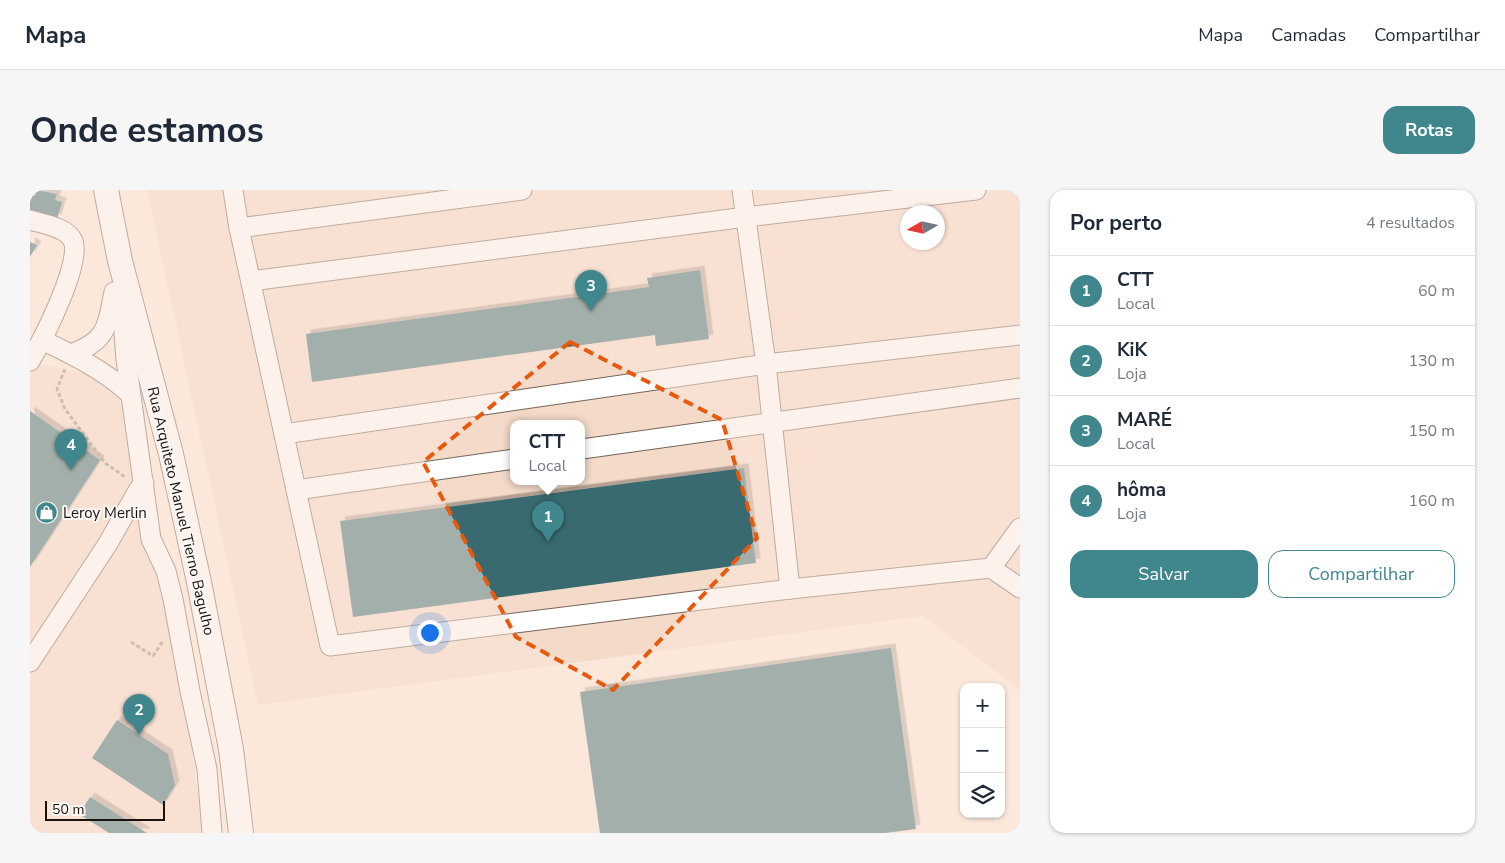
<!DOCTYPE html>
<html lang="pt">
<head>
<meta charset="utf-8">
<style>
	body { margin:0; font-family:"Nunito Sans",sans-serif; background:#f6f6f7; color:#1f2937 }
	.controls { position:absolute; right:15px; bottom:15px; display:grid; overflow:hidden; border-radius:10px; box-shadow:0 1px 4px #0004 }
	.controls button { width:45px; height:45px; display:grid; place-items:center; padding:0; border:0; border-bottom:1px solid #e0e1e3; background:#fff; color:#1f2937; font:25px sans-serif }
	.compass { position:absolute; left:870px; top:15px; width:45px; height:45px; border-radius:50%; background:#fff; box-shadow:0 1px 4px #0004; rotate:261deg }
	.scale { position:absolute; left:15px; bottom:12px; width:120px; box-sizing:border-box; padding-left:5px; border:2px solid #18110d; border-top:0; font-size:14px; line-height:18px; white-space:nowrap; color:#18110d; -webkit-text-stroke:4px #fcf8f6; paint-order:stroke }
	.you { position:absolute; left:399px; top:442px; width:18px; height:18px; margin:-12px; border:4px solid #fff; border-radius:50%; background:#1a73e8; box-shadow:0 0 0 8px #1a73e833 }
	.badge { display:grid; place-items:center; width:32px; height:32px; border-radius:50%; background:#3f868d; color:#fff; font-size:16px; font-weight:700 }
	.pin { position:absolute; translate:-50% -41px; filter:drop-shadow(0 1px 2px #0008) }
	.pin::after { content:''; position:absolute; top:26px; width:18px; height:15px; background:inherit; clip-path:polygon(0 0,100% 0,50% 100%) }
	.popup { position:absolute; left:480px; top:230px; width:75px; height:65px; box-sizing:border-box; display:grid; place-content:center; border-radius:10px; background:#fff; filter:drop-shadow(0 1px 4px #0005); font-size:16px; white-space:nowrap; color:#747a83 }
	.popup b { font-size:19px; color:#1f2937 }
	.popup::after { content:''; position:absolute; left:50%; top:100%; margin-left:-10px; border:10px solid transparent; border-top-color:#fff }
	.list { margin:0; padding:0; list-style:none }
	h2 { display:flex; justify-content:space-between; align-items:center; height:65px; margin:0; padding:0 20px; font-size:21px }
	h2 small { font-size:16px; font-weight:400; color:#747a83 }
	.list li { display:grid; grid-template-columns:32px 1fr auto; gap:15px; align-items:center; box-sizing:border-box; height:70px; padding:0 20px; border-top:1px solid #e0e1e3 }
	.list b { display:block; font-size:19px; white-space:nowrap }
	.list p { margin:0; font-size:16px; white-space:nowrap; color:#747a83 }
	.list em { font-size:16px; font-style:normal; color:#747a83 }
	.actions { display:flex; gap:10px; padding:15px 20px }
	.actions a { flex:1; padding:11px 0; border:1px solid #3f868d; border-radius:15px; text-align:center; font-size:18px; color:#3f868d }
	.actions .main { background:#3f868d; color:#fff }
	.icon { flex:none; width:28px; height:28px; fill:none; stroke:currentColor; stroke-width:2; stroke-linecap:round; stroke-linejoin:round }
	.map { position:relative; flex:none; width:990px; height:643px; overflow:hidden; border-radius:15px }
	header { display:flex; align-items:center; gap:30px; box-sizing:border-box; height:70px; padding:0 25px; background:#fff; border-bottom:1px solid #e0e1e3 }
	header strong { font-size:24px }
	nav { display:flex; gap:28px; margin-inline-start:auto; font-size:18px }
	.intro { display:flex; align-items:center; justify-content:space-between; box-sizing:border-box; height:120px; padding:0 30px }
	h1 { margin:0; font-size:35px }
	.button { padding:12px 22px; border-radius:15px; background:#3f868d; color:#fff; font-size:18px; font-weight:700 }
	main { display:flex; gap:30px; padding:0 30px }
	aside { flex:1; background:#fff; border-radius:15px; box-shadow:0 1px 4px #0004 }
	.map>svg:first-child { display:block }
</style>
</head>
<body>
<header>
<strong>Mapa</strong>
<nav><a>Mapa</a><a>Camadas</a><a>Compartilhar</a></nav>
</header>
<div class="intro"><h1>Onde estamos</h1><a class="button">Rotas</a></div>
<main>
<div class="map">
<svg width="990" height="643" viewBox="0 0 990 643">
	<defs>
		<filter id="shadow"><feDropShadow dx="4.5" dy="-4.5" stdDeviation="0" flood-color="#0004"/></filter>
	</defs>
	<rect width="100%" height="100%" fill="#fbe8db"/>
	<g fill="#f4dac9" fill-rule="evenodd">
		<path d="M117,0H990V500L893,426L228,515ZM878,22H908V52H878ZM484,233H552V291H484Z"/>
		<polygon points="6,173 65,186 86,203 95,224 130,368 160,546 173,643 0,643 0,182"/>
	</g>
	<g fill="#376b70" filter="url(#shadow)">
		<polygon points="6,0 27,4 25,10 32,12 27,29 0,22 0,4 5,6"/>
		<polygon points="0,52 7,55 0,67"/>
		<polygon points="670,80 679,149 626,156 625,145 282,192 276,144 619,97 617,88"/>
		<polygon points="0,221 70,270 0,377"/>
		<polygon points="714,278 726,373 323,427 310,331"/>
		<polygon points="861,458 886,639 855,643 570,643 550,502"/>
		<polygon points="87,530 138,564 145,595 133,615 62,568"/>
		<polygon points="60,607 117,643 79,643 49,624"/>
	</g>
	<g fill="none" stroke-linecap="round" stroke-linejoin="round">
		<defs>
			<g id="minor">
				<polyline points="203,0 209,38 492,0"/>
				<path d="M0,30C13,34 35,37 42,49C55,68 12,151 0,171"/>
				<polyline points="209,38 300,456 760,399 736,174 712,0"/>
				<polyline points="221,91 716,27 946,0"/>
				<polyline points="91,100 96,170 121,349 136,381 143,409 160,501 177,579 182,643"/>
				<path d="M12,150C43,165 74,180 100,204"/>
				<path d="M41,164C77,151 77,137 84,102"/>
				<polyline points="254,244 736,174 990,145"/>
				<polyline points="552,259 990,198"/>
				<polyline points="266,300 484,269"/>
				<polyline points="961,378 990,398"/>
				<polyline points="760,399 961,378 990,338"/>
				<polyline points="0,472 77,355 109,299 114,293"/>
			</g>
			<polyline id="major" points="76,0 90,71 141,264 169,392 201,559 211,643"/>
		</defs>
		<use href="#minor" stroke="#756459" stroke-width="21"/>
		<use href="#major" stroke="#756459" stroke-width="26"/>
		<g stroke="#978980" stroke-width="3" stroke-dasharray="4 2.5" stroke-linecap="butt">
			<polyline points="35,179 27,199 35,219 75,273 95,287"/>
			<polyline points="101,452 123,466 133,451"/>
		</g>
		<use href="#minor" stroke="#fff" stroke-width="19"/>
		<use href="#major" stroke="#fff" stroke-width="24"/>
	</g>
	<path d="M0 0H990V643H0ZM540,152L692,230L727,348L583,500L486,447L393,272Z" fill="#fbe8db" fill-opacity=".55" fill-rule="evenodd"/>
	<path fill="none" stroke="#e8590c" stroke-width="4" stroke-dasharray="10 6" stroke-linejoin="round" d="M540,152L692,230L727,348L583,500L486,447L393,272Z"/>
	<defs>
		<symbol id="shop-disc" viewBox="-11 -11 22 22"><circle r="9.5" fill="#3f868d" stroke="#fcf8f6"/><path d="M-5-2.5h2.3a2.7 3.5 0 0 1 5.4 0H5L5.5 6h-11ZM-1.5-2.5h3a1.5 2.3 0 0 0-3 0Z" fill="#fff"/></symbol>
	</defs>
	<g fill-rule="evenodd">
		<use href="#shop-disc" x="4" y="310" width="25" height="25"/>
	</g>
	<g text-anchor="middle" stroke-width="4" stroke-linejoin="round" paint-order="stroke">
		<g font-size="15" fill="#18110d" stroke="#fcf8f6">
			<text transform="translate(151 321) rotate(77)" y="5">Rua Arquiteto Manuel Tierno Bagulho</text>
		</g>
		<g font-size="15" fill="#18110d" stroke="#fcf8f6" text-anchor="start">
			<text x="33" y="328">Leroy Merlin</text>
		</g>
	</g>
</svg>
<div class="controls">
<button>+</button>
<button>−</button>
<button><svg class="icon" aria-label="layers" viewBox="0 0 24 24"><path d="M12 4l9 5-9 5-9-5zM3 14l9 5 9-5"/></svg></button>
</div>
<svg class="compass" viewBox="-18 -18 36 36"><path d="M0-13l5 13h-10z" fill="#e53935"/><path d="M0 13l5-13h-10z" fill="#747a83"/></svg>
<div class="scale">50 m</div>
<div class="you"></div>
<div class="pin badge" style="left:518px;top:352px">1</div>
<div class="popup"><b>CTT</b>Local</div>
<div class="pin badge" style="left:109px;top:545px">2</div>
<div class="pin badge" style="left:561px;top:121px">3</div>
<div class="pin badge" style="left:41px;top:280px">4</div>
</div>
<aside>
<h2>Por perto<small>4 resultados</small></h2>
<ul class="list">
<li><span class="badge">1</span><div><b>CTT</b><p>Local</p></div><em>60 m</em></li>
<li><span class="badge">2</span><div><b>KiK</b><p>Loja</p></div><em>130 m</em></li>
<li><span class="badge">3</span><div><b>MARÉ</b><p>Local</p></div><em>150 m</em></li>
<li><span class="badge">4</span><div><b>hôma</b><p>Loja</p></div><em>160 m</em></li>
</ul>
<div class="actions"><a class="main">Salvar</a><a>Compartilhar</a></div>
</aside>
</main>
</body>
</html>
